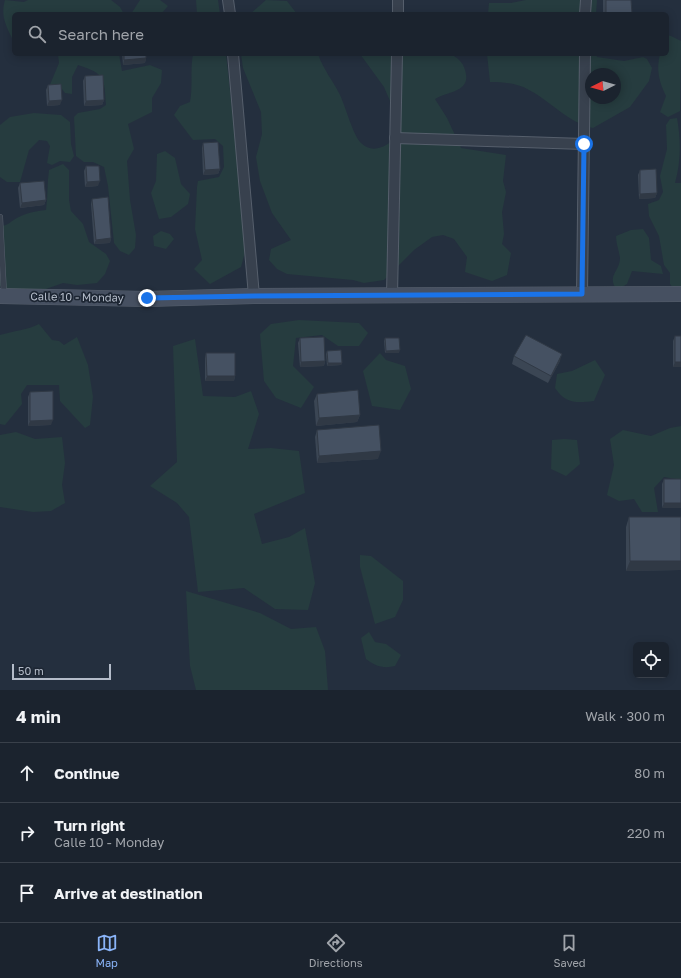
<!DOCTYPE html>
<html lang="en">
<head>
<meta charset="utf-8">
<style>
	body { margin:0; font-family:"Golos Text",sans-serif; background:#282f3a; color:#f1f3f6 }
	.controls { position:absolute; right:12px; bottom:12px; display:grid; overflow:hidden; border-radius:6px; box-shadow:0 2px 10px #0003 }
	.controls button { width:36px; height:36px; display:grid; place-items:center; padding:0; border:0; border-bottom:1px solid #39404a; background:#1b232e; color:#f1f3f6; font:20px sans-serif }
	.compass { position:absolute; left:585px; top:68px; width:36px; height:36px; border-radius:50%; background:#1b232e; box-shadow:0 2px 10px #0003; rotate:265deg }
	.scale { position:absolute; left:12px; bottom:10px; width:99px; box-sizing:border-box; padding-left:4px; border:2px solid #b4bcc9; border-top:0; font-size:11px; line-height:14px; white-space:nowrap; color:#b4bcc9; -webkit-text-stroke:3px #1d2633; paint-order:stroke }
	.stop { position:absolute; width:12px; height:12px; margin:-9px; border:3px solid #1a73e8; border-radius:50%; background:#fff }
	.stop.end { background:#1a73e8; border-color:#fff; box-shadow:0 1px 4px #0008 }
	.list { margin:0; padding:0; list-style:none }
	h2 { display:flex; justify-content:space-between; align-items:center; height:52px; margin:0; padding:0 16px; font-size:17px }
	h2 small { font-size:13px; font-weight:400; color:#a0a4aa }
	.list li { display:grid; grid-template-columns:26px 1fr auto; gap:12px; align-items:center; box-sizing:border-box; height:60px; padding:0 16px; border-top:1px solid #39404a }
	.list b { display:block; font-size:15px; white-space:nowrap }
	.list p { margin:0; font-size:13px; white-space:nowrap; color:#a0a4aa }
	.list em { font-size:13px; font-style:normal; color:#a0a4aa }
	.icon { flex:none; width:22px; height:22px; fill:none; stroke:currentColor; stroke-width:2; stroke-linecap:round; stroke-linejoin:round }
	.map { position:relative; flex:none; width:681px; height:690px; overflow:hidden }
	.search { position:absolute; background:#1b232e; box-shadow:0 2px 10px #0003; left:12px; right:12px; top:12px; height:44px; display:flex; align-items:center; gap:10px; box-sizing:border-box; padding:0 14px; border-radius:6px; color:#a0a4aa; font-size:15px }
	.sheet { height:232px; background:#1b232e }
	nav { display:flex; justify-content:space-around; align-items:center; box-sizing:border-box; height:56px; border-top:1px solid #39404a; background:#1b232e; font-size:11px; color:#a0a4aa }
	nav a { display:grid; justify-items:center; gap:2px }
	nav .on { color:#8ab4f8 }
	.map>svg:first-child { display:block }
</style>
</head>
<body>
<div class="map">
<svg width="681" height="690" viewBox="0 0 681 690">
	<rect width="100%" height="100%" fill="#242f3e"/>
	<g fill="#263c3f" fill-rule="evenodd">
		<path d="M5,0L24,2L28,0H111L120,7L124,14H14V42C7,28 0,16 5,0Z"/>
		<polygon points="140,0 160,0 168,6 161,14 131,14"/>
		<polygon points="196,0 218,0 220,14 197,14"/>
		<polygon points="266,0 287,1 297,14 250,14"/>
		<polygon points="526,0 597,0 596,14 488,14 489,3 511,3"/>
		<path d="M667,35L671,36L681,41L680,111L668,117L660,112L666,96C659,82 656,69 660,54H667Z"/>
		<path d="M58,54H119L122,71L150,65L162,70L161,83L152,98V112L128,124L134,149L127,161L130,200L136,235L135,248L129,255L120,251L114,243L108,186L104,167L93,162H84L76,156L74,117L78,113L100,109L106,105C104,78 106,74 78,65L72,77V94L65,93L59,85L49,87L59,63Z"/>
		<path d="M193,54H226L247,245L241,267L210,284L194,269L202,260L195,229L197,187L198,181L219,177L224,167L223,146L215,139L193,140L174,115L180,106L190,102C193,86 190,70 193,54Z"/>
		<path d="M241,54H318C323,69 333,81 340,95C346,108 353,135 361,143C371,153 383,148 392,141L393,108L384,87L360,54H450C457,57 463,62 465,70C472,92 449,91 435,99L447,118L461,148L506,155L503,181L506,192L502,212L504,234L502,244L511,253L507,275L492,281L465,272L467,257L454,239L443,235L432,237L414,250L384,280L364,283L353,280L287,274L277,269L269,260L271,249L291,240L272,213L260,181L256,157L262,134L261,112L243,68Z"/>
		<path d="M487,54H596L597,57L624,61L643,57L647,59L652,68L649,81L630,107L593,128C567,122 552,102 529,90C517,83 503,82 490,82ZM591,74H615V98H591Z"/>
		<polygon points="34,113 61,115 70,122 71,144 74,156 70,162 60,161 52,165 47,163 50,146 47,141 39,140 29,150 20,182 7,182 0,177 0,125 10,117"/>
		<path d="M677,118C681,140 681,162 675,183H681V289H674L670,284V273L664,265L659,236L649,216L648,204L659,200L663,192L660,176L667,149L666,125L670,119Z"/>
		<polygon points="165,151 175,158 181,184 190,194 188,204 171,217 159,219 151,193 156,181 157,154"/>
		<path d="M63,164L69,170V200L71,211L83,224L89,242L106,254L110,261L105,274L97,283L77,285L63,283L46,289L32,290H9L0,286V226C8,226 11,221 17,218C26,213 36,211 46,210C48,196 47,183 49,170Z"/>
		<path d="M643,229L649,238L651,260L661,266L663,274L632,271L627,284L617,290C606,275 620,272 620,258C619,251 616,243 616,236L631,230Z"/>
		<polygon points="161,231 170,234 174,239 166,249 154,246 153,236"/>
		<polygon points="299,320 359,323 368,333 359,346 338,346 322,335 296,338 293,366 314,387 301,408 276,398 264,381 260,334 271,324"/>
		<path d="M39,324L52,340L59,341L64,345L77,337L88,365L93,397L90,425L85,428L60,401L59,385H27L21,394L22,404L5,425L0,424V335C13,331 28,330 39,324Z"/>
		<polygon points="195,339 203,396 235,397 251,391 259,414 248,449 271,448 299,451 305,493 254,514 262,544 289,537 305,528 315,583 308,610 275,609 244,588 198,592 189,517 177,503 150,486 177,462 173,346"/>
		<polygon points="380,353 386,360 405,366 411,389 400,410 372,406 363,371"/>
		<path d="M595,360L605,375L594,401C576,403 566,404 555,388L557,374L572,371Z"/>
		<polygon points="681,426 681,480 664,477 654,488 658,512 642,512 634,499 619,501 607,495 614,465 610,439 623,430 651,436 670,428"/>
		<polygon points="16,432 35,439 62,437 65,463 62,485 65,503 51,511 33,512 0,507 0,435"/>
		<polygon points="564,439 577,440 580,464 566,476 551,469 552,440"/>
		<polygon points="360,555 371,556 403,581 403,600 395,617 375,624 360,567"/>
		<polygon points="186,591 260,613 291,629 316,627 325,651 328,690 196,690 190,666"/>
		<path d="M369,632L375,642L386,644L401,655L395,666C383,669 375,666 366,659L361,638Z"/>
	</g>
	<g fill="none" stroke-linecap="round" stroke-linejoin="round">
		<defs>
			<polyline id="lane" points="0,217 4,294"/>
			<g id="street">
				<polyline points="228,0 230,14"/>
				<polyline points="398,14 398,0"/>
				<polyline points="585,14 586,0"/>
				<polyline points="233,54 254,296"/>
				<polyline points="395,138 584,144"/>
				<polyline points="582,294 585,54"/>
				<polyline points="392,295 397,54"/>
			</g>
			<polyline id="secondary" points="0,296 147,299 254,296 681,294"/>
		</defs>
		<use href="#lane" stroke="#565f6c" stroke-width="6"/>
		<use href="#street" stroke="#565f6c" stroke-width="12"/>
		<use href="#secondary" stroke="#565f6c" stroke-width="16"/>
		<use href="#lane" stroke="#38414e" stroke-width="5"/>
		<use href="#street" stroke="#38414e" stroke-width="10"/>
		<use href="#secondary" stroke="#465061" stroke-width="15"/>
	</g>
	<g fill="#3b4654">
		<polygon points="603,0 631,0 632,14 603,14"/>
		<polygon points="122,54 146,54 146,58 145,63 123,65"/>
		<polygon points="85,76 104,100 102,105 84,106 83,81"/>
		<polygon points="48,85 60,105 47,106 46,90"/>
		<polygon points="203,143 220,169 218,174 203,175 202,148"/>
		<polygon points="86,166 98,186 85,187 84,171"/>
		<polygon points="640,170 657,193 655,198 639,199 638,175"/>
		<polygon points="20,183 46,200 44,205 20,208 18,188"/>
		<polygon points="92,199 111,238 110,243 94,244 91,204"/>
		<polygon points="675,336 681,367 673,367 673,341"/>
		<polygon points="300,338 325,361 324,366 300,367 298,343"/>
		<polygon points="385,338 399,353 385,353 384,341"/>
		<polygon points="327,351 342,363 341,365 327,366 326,354"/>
		<polygon points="206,353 235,376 234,381 205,381 205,358"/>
		<polygon points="514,356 560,361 548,383 512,364"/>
		<polygon points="30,392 51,425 28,426 28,397"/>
		<polygon points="317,394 360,415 357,422 316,426 314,401"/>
		<polygon points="317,430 378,459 317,463 315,437"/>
		<polygon points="664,479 681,479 662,508 662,484"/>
		<polygon points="629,517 681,517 681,570 626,571 626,527"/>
	</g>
	<g fill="#303945">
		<polygon points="146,58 145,63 123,65 124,60"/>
		<polygon points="62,100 60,105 47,106 49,101"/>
		<polygon points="104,100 102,105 84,106 86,101"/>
		<polygon points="220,169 218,174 203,175 205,170"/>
		<polygon points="100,181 98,186 85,187 87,182"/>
		<polygon points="657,193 655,198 639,199 640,194"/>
		<polygon points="46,200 44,205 20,208 22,203"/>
		<polygon points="111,238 110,243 94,244 96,240"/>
		<polygon points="400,350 399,353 385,353 386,351"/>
		<polygon points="562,354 560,361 548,383 551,376"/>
		<polygon points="325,361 324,366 300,367 301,362"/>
		<polygon points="675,362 681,362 681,367 673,367"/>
		<polygon points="328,363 342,363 341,365 327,366"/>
		<polygon points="207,376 235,376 234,381 205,381"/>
		<polygon points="360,415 357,422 316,426 319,418"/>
		<polygon points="53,420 51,425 28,426 30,421"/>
		<polygon points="381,451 378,459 317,463 319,456"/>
		<polygon points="664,503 681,503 681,508 662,508"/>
		<polygon points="630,561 681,561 681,570 626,571"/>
	</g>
	<g fill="#455162" stroke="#303945">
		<polygon points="606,0 631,0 632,14 606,14"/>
		<polygon points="124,54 146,54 146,58 124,60"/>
		<polygon points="103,75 104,100 86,101 85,76"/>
		<polygon points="61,84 62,100 49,101 48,85"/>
		<polygon points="218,142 220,169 205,170 203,143"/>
		<polygon points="86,166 99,166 100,181 87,182"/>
		<polygon points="656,169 657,193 640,194 640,170"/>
		<polygon points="44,181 46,200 22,203 20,183"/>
		<polygon points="108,197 111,238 96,240 92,199"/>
		<polygon points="526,335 562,354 551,376 514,356"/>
		<rect x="675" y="336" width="6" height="26"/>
		<polygon points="324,337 325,361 301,362 300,338"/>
		<polygon points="385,338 399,338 400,350 386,351"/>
		<polygon points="341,350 342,363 328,363 327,351"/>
		<polygon points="206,353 235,353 235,376 207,376"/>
		<polygon points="358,390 360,415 319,418 317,394"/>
		<polygon points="53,391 53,420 30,421 30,392"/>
		<polygon points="379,425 381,451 319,456 317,430"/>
		<rect x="664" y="479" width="17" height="24"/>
		<polygon points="629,517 681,517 681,561 630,561"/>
	</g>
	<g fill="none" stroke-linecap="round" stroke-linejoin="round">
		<polyline stroke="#1a73e8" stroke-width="5" points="147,298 254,296 582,294 584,144"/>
	</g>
	<g text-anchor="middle" stroke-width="3.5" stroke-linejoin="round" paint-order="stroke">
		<g font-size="11" fill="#b4bcc9" stroke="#1d2633">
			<text transform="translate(77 297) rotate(1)" y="4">Calle 10 - Monday</text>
		</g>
	</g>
</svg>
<div class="controls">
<button><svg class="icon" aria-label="locate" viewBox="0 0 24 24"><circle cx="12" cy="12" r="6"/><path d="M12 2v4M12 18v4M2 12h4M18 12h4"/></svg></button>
</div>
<svg class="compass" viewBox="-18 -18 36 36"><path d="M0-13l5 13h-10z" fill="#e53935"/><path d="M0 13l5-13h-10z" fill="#a0a4aa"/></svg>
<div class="scale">50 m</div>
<div class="stop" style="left:584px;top:144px"></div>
<div class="stop end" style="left:147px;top:298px"></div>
<div class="search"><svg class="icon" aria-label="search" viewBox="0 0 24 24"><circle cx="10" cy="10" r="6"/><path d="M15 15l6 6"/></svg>Search here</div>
</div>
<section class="sheet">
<h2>4 min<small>Walk · 300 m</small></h2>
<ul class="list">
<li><svg class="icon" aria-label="ahead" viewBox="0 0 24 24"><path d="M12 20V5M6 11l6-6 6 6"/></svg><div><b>Continue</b></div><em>80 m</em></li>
<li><svg class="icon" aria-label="right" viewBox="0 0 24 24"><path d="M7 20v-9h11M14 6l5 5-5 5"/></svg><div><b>Turn right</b><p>Calle 10 - Monday</p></div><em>220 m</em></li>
<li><svg class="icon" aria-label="arrive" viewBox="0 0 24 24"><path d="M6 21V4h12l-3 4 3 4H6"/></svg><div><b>Arrive at destination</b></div></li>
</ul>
</section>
<nav>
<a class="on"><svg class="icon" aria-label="map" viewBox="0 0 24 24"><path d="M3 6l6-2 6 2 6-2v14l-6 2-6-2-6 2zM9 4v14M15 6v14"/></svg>Map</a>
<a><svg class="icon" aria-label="directions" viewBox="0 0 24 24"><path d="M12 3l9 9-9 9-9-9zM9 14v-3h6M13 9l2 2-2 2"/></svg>Directions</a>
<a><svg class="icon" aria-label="saved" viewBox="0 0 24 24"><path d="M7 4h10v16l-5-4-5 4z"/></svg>Saved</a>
</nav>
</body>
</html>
